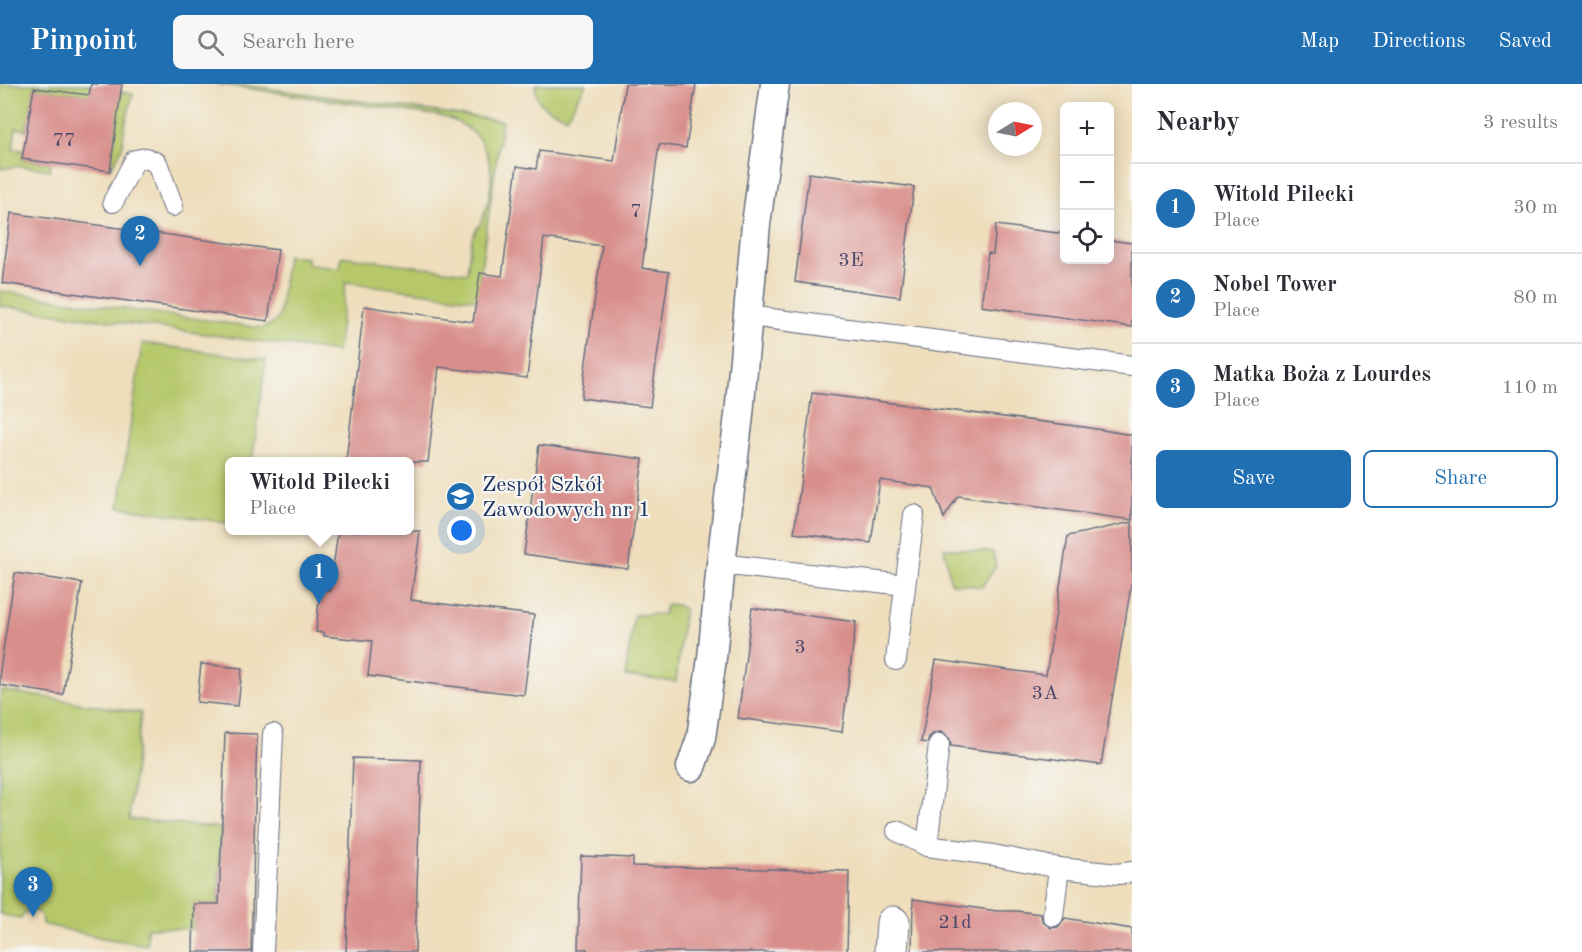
<!DOCTYPE html>
<html lang="en">
<head>
<meta charset="utf-8">
<style>
	body { margin:0; font-family:"Old Standard TT",serif; background:#f7f7f7; color:#2b2b33 }
	.controls { position:absolute; right:18px; top:18px; display:grid; overflow:hidden; border-radius:9px; box-shadow:0 3px 15px #0003 }
	.controls button { width:54px; height:54px; display:grid; place-items:center; padding:0; border:0; border-bottom:2px solid #e1e1e2; background:#fff; color:#2b2b33; font:30px sans-serif }
	.compass { position:absolute; left:988px; top:18px; width:54px; height:54px; border-radius:50%; background:#fff; box-shadow:0 3px 15px #0003; rotate:80deg }
	.you { position:absolute; left:462px; top:447px; width:21px; height:21px; margin:-15px; border:4px solid #fff; border-radius:50%; background:#1a73e8; box-shadow:0 0 0 9px #1a73e833 }
	.badge { display:grid; place-items:center; width:39px; height:39px; border-radius:50%; background:#1f6fb2; color:#fff; font-size:20px; font-weight:700 }
	.pin { position:absolute; translate:-50% -50px; filter:drop-shadow(0 2px 3px #0008) }
	.pin::after { content:''; position:absolute; top:32px; width:21px; height:18px; background:inherit; clip-path:polygon(0 0,100% 0,50% 100%) }
	.popup { position:absolute; left:225px; top:373px; width:189px; height:78px; box-sizing:border-box; display:grid; place-content:center; border-radius:9px; background:#fff; filter:drop-shadow(0 2px 4px #0005); font-size:20px; white-space:nowrap; color:#7c7c81 }
	.popup b { font-size:22px; color:#2b2b33 }
	.popup::after { content:''; position:absolute; left:50%; top:100%; margin-left:-12px; border:12px solid transparent; border-top-color:#fff }
	.list { margin:0; padding:0; list-style:none }
	h2 { display:flex; justify-content:space-between; align-items:center; height:78px; margin:0; padding:0 24px; font-size:26px }
	h2 small { font-size:20px; font-weight:400; color:#7c7c81 }
	.list li { display:grid; grid-template-columns:39px 1fr auto; gap:18px; align-items:center; box-sizing:border-box; height:90px; padding:0 24px; border-top:2px solid #e1e1e2 }
	.list b { display:block; font-size:22px; white-space:nowrap }
	.list p { margin:0; font-size:20px; white-space:nowrap; color:#7c7c81 }
	.list em { font-size:20px; font-style:normal; color:#7c7c81 }
	.actions { display:flex; gap:12px; padding:18px 24px }
	.actions a { flex:1; padding:14px 0; border:2px solid #1f6fb2; border-radius:9px; text-align:center; font-size:21px; color:#1f6fb2 }
	.actions .main { background:#1f6fb2; color:#fff }
	.icon { flex:none; width:33px; height:33px; fill:none; stroke:currentColor; stroke-width:2; stroke-linecap:round; stroke-linejoin:round }
	.map { position:relative; flex:none; width:1132px; height:868px; overflow:hidden }
	header { display:flex; align-items:center; gap:36px; box-sizing:border-box; height:84px; padding:0 30px; background:#1f6fb2; color:#fff }
	header strong { font-size:28px }
	nav { display:flex; gap:33px; margin-inline-start:auto; font-size:21px }
	.search { width:420px; height:54px; background:#f7f7f7; display:flex; align-items:center; gap:15px; box-sizing:border-box; padding:0 21px; border-radius:9px; color:#7c7c81; font-size:22px }
	main { display:flex }
	aside { flex:1; background:#fff }
	.map>svg:first-child { display:block }
</style>
</head>
<body>
<header>
<strong>Pinpoint</strong>
<div class="search"><svg class="icon" aria-label="search" viewBox="0 0 24 24"><circle cx="10" cy="10" r="6"/><path d="M15 15l6 6"/></svg>Search here</div>
<nav><a>Map</a><a>Directions</a><a>Saved</a></nav>
</header>
<main>
<div class="map">
<svg width="1132" height="868" viewBox="0 0 1132 868">
	<rect width="100%" height="100%" fill="#f6f6f2"/>
	<filter id="ink" filterUnits="userSpaceOnUse"><feTurbulence type="fractalNoise" baseFrequency=".0167" numOctaves="2"/><feDisplacementMap in="SourceGraphic" scale="12" xChannelSelector="R" yChannelSelector="G"/><feConvolveMatrix kernelMatrix="1 2 1 2 8 2 1 2 1" color-interpolation-filters="sRGB"/></filter>
	<filter id="wash" filterUnits="userSpaceOnUse"><feTurbulence type="fractalNoise" baseFrequency=".008" numOctaves="4" result="noise"/><feDisplacementMap in="SourceGraphic" scale="24" xChannelSelector="R" yChannelSelector="G"/><feGaussianBlur stdDeviation="1.35" result="paint"/><feColorMatrix in="noise" values="0 0 0 0 0 0 0 0 0 0 0 0 0 0 0 0 0 1.4 0 .05"/><feComposite in="paint" operator="in"/></filter>
	<g filter="url(#wash)">
		<rect width="100%" height="100%" fill="#eedebc"/>
		<g fill="#b6c86b" stroke="#687c64" stroke-width="1.5">
			<polygon points="0,0 91,0 91,3 133,10 125,41 122,64 110,87 119,15 34,4 29,38 27,38 26,46 16,44 13,65 23,66 22,75 51,79 50,86 21,82 0,85"/>
			<path d="M216,0H237L502,37L480,191L478,216L346,198L337,268L0,222V207L262,244L274,239L279,233L287,171L307,174V180L340,185L342,172L467,189C469,177 469,163 473,152C475,146 480,141 482,136C501,90 491,44 440,32Z"/>
			<path d="M535,0H586L567,33C547,24 536,24 535,0Z"/>
			<polygon points="142,259 266,276 252,377 229,378 229,439 119,423"/>
			<polygon points="944,464 993,468 996,482 982,503 951,499"/>
			<polygon points="667,520 677,521 684,525 676,598 625,592 634,531 663,530"/>
			<polygon points="0,606 141,629 129,735 221,744 218,820 194,820 194,845 147,844 147,861 103,854 42,840 41,831 34,826 25,828 21,835 0,830"/>
		</g>
		<g id="blocks">
			<g fill="#d88e8b">
				<polygon points="91,0 122,0 110,87 22,75 34,4 89,11"/>
				<polygon points="625,0 696,0 686,64 659,60 642,184 669,188 650,323 581,314 602,162 544,154 527,294 439,283 428,378 346,378 364,222 473,238 480,189 502,192 517,82 536,85 539,67 614,77"/>
				<polygon points="809,89 914,103 900,213 795,198"/>
				<polygon points="11,129 278,166 268,237 2,199"/>
				<polygon points="996,141 1065,150 1065,176 1110,176 1110,156 1132,159 1132,243 981,222 988,169 993,170"/>
				<polygon points="812,309 1084,343 1132,351 1132,436 958,412 944,434 933,404 880,396 871,459 794,449"/>
				<polygon points="539,361 643,375 628,485 524,470"/>
				<polygon points="1132,438 1132,496 1101,681 951,662 950,655 941,648 934,649 929,653 927,659 921,658 936,576 1046,591 1068,452"/>
				<polygon points="338,447 420,447 411,516 534,531 524,611 368,592 372,557 324,552 324,549 316,548 320,505 330,507"/>
				<polygon points="15,489 82,499 63,611 0,601 0,586"/>
				<polygon points="752,524 856,538 842,648 738,634"/>
				<polygon points="201,580 242,584 238,622 197,618"/>
				<polygon points="225,649 257,650 251,868 193,868 194,820 219,820"/>
				<polygon points="353,674 421,676 415,868 346,868"/>
				<polygon points="581,772 633,774 633,782 849,787 847,868 587,868 587,865 578,865"/>
				<polygon points="913,815 997,827 1017,827 1041,830 1042,837 1051,844 1058,843 1065,834 1132,845 1132,868 912,868"/>
			</g>
		</g>
	</g>
	<g filter="url(#ink)">
		<use href="#blocks" fill-opacity="0" stroke="#656c7f" stroke-width="1.5"/>
		<g fill="none" stroke-linecap="round" stroke-linejoin="round">
			<defs>
				<g id="service">
					<polyline points="113,118 135,76 146,74 157,79 173,122"/>
					<polyline points="749,232 1132,282"/>
					<polyline points="721,480 905,501"/>
					<polyline points="896,576 914,431"/>
					<polyline points="897,747 927,762 993,771 1059,784 1118,790 1132,788"/>
					<polyline points="927,762 939,660"/>
					<polyline points="1053,832 1059,784"/>
					<polyline points="263,868 273,650"/>
				</g>
				<polyline id="pedestrian" points="691,683 701,654 712,574 721,480 739,331 756,140 775,0"/>
				<polyline id="minor" points="891,868 893,839"/>
			</defs>
			<use href="#service" stroke="#656c7f" stroke-width="22"/>
			<use href="#pedestrian" stroke="#656c7f" stroke-width="31"/>
			<use href="#minor" stroke="#656c7f" stroke-width="35"/>
			<use href="#service" stroke="#fff" stroke-width="20"/>
			<use href="#pedestrian" stroke="#fff" stroke-width="28"/>
			<use href="#minor" stroke="#fff" stroke-width="33"/>
		</g>
	</g>
	<defs>
		<symbol id="school-disc" viewBox="-11 -11 22 22"><circle r="9.5" fill="#1f6fb2" stroke="#f6f6f2"/><path d="M0-5L7-2L0 1L-7-2ZM-4 1L0 2.5L4 1V4Q0 6-4 4Z" fill="#fff"/></symbol>
	</defs>
	<g fill-rule="evenodd">
		<use href="#school-disc" x="444" y="396" width="33" height="33"/>
	</g>
	<g text-anchor="middle" stroke-width="4.5" stroke-linejoin="round" paint-order="stroke">
		<g font-size="20" fill="#4a4769">
			<text x="64" y="62">77</text>
			<text x="636" y="133">7</text>
			<text x="851" y="182">3E</text>
			<text x="800" y="569">3</text>
			<text x="1045" y="615">3A</text>
			<text x="955" y="844">21d</text>
		</g>
		<g font-size="22" fill="#1b2f5e" stroke="#f6f6f2" text-anchor="start">
			<text x="482" y="407">Zespół Szkół<tspan x="482" dy="25">Zawodowych nr 1</tspan></text>
		</g>
	</g>
</svg>
<div class="controls">
<button>+</button>
<button>−</button>
<button><svg class="icon" aria-label="locate" viewBox="0 0 24 24"><circle cx="12" cy="12" r="6"/><path d="M12 2v4M12 18v4M2 12h4M18 12h4"/></svg></button>
</div>
<svg class="compass" viewBox="-18 -18 36 36"><path d="M0-13l5 13h-10z" fill="#e53935"/><path d="M0 13l5-13h-10z" fill="#7c7c81"/></svg>
<div class="you"></div>
<div class="pin badge" style="left:319px;top:520px">1</div>
<div class="popup"><b>Witold Pilecki</b>Place</div>
<div class="pin badge" style="left:140px;top:182px">2</div>
<div class="pin badge" style="left:33px;top:833px">3</div>
</div>
<aside>
<h2>Nearby<small>3 results</small></h2>
<ul class="list">
<li><span class="badge">1</span><div><b>Witold Pilecki</b><p>Place</p></div><em>30 m</em></li>
<li><span class="badge">2</span><div><b>Nobel Tower</b><p>Place</p></div><em>80 m</em></li>
<li><span class="badge">3</span><div><b>Matka Boża z Lourdes</b><p>Place</p></div><em>110 m</em></li>
</ul>
<div class="actions"><a class="main">Save</a><a>Share</a></div>
</aside>
</main>
</body>
</html>
